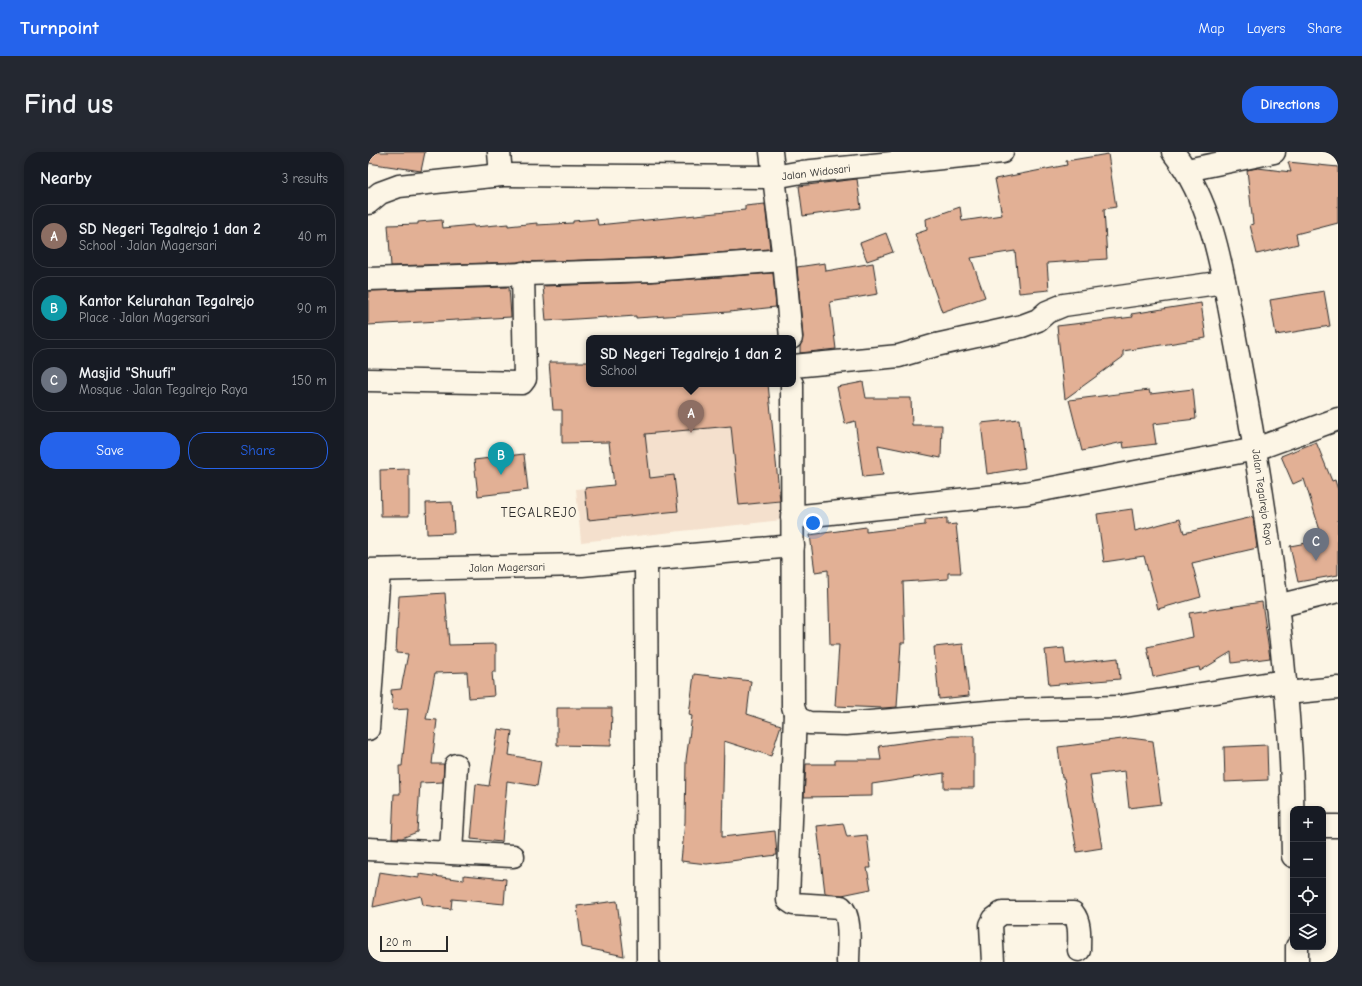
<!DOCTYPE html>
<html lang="en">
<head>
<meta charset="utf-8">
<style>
	body { margin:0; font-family:"Comic Neue",sans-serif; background:#242831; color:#f1f3f6 }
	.controls { position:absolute; right:12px; bottom:12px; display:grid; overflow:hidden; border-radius:8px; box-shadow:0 2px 6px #0003 }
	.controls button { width:36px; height:36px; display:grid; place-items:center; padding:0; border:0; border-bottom:1px solid #363941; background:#171b24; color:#f1f3f6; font:20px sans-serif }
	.scale { position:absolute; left:12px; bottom:10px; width:68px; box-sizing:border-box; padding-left:4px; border:2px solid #2b2b2b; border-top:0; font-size:11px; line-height:14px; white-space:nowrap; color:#2b2b2b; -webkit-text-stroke:3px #fcf5e5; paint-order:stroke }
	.you { position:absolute; left:445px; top:371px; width:14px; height:14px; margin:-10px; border:3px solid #fff; border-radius:50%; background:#1a73e8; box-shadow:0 0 0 6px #1a73e833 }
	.badge { display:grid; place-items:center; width:26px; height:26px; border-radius:50%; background:#2563eb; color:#fff; font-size:13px; font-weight:700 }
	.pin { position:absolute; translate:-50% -33px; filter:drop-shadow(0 1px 2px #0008) }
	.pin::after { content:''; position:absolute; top:21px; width:14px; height:12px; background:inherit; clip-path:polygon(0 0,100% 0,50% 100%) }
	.popup { position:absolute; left:218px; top:183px; width:210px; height:52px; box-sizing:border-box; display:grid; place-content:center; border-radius:8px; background:#171b24; filter:drop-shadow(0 1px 3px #0005); font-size:13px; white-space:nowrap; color:#9ea1a6 }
	.popup b { font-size:15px; color:#f1f3f6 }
	.popup::after { content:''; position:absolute; left:50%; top:100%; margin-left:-8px; border:8px solid transparent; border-top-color:#171b24 }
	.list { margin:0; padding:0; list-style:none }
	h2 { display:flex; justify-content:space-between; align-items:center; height:52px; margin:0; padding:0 16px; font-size:17px }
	h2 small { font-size:13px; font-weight:400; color:#9ea1a6 }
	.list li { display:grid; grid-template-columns:26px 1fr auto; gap:12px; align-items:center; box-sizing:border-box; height:64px; margin:0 8px 8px; padding:0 8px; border:1px solid #363941; border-radius:16px }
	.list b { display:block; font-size:15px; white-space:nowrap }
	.list p { margin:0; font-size:13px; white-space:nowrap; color:#9ea1a6 }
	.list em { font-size:13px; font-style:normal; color:#9ea1a6 }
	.actions { display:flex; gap:8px; padding:12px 16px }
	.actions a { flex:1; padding:9px 0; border:1px solid #2563eb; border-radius:16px; text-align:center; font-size:14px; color:#2563eb }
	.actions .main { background:#2563eb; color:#fff }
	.icon { flex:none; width:22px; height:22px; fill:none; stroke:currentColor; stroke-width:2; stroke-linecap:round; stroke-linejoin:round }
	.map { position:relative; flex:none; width:970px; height:810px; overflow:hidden; border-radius:16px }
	header { display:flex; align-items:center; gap:24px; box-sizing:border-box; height:56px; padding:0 20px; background:#2563eb; color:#fff }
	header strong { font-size:19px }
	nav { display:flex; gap:22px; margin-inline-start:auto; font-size:14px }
	.intro { display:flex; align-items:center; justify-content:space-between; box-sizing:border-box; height:96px; padding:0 24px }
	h1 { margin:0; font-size:28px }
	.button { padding:10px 18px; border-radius:16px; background:#2563eb; color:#fff; font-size:14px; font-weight:700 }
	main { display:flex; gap:24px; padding:0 24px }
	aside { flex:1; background:#171b24; border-radius:16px; box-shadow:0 2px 6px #0003 }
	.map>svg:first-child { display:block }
</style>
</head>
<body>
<header>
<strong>Turnpoint</strong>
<nav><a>Map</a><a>Layers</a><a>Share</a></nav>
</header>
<div class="intro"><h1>Find us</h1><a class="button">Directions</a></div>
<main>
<aside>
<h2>Nearby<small>3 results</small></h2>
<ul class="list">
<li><span class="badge" style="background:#8d6e63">A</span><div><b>SD Negeri Tegalrejo 1 dan 2</b><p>School · Jalan Magersari</p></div><em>40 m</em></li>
<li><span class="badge" style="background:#0f9aa8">B</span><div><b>Kantor Kelurahan Tegalrejo</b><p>Place · Jalan Magersari</p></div><em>90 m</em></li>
<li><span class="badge" style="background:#6b7280">C</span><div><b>Masjid &quot;Shuufi&quot;</b><p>Mosque · Jalan Tegalrejo Raya</p></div><em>150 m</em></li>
</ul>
<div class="actions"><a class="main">Save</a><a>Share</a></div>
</aside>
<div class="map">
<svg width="970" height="810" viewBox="0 0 970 810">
	<rect width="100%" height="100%" fill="#fcf5e5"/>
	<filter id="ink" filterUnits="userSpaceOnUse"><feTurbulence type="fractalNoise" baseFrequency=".025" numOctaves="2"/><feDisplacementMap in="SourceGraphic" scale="8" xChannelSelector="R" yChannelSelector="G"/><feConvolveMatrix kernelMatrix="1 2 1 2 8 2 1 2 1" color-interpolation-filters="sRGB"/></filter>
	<g filter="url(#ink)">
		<polygon fill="#f4e0cd" points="235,232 400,232 414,368 213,390 208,337 246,333"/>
		<g fill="#e2b095" stroke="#2b2b2b">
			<polygon points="0,0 57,0 53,19 0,11"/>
			<polygon points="740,2 748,55 736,57 739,107 679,111 681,138 651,141 647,99 603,106 617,145 574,160 547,82 559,78 558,67 592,55 594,69 634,63 627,27 699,13 698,9"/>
			<polygon points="920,10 970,15 970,71 928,82 930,92 889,102 882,73 885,72 879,18 890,16 923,20"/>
			<polygon points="489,27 493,56 435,64 431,34"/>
			<polygon points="397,52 402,97 282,106 23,114 20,73 50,72 50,70 74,68 75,76 105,73 106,75 140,72 140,74 169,71 169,73 205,71 205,69 229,67 230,73 377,58 377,54"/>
			<polygon points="518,81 525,100 499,109 492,91"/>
			<polygon points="457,111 458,119 505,111 510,142 462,150 468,197 432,201 432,194 435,185 429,115"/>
			<polygon points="405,121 408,155 361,160 268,166 268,164 239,166 239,165 178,169 175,134 284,130"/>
			<polygon points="141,135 143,165 0,173 0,139"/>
			<polygon points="956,139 962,174 908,183 902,148"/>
			<polygon points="833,151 838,186 755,199 755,205 697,247 689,174 765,165 763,162"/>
			<polygon points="181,210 221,210 221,232 400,232 412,349 371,353 363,274 277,282 282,326 306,323 310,359 220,368 217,336 246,333 241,290 194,291 194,258 185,258"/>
			<polygon points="495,230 498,246 543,246 544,273 574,273 573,306 510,293 515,323 495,325 487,269 477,272 469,235"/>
			<polygon points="825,237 828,267 785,272 788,292 756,296 755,290 714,299 701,248 781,238 782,242"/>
			<polygon points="651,267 657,316 619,322 613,271"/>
			<polygon points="948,290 964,329 967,328 970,338 970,423 930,430 922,394 955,388 936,327 925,332 913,304"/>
			<polygon points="156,302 160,338 110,344 106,308"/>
			<polygon points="41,317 41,364 13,364 12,318"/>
			<polygon points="84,350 86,381 59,382 58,351"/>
			<polygon points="764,357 767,379 812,367 816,381 885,365 889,396 824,411 833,445 790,457 776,404 736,410 729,362"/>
			<polygon points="579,366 579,373 588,372 593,421 580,421 580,427 535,430 537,491 533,491 529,555 515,556 467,554 471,493 462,493 460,418 447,420 442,383 498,375 498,380 557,373 557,368"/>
			<polygon points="77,441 81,493 128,492 128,520 124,520 126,544 101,546 99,520 67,521 58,567 69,568 64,612 76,612 75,630 52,631 49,680 34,686 24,686 26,642 32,642 31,614 34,614 40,557 25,558 23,538 33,537 40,502 28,501 31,444"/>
			<polygon points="894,450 902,506 864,511 863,500 832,519 831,515 785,525 779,495 825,485 821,461"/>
			<polygon points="595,492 601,544 571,547 566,495"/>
			<polygon points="696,496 698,512 750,506 752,527 681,533 677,498"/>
			<polygon points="326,522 383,529 379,562 413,573 403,604 356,589 354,685 407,679 409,703 339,712 313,709 317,670 318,608 324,564 321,563"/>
			<polygon points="189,556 244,556 243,594 189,593"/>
			<polygon points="130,577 144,579 141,603 173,609 169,634 139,629 134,690 103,687 108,632 121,634"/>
			<polygon points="584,584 606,584 606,636 576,636 576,621 504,632 504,644 436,645 438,612 467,612 467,608 513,608 511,594"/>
			<polygon points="762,586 785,589 793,652 761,656 757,619 722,623 734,696 709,700 696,626 694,626 690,595"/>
			<polygon points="899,593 900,628 857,630 856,595"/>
			<polygon points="475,671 479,685 499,683 503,716 499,716 503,737 474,743 457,741 449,674"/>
			<polygon points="11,720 51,726 51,722 96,728 96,723 138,727 136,752 84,747 83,757 55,753 53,744 5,755"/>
			<polygon points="249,749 256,804 214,795 209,754"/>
		</g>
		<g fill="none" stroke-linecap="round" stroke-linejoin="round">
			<defs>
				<g id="minor">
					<polyline points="131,0 133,23"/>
					<polyline points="403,0 416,108 423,186"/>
					<path d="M805,0C848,55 856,130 869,197C894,328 913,459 922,592C925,629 924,666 925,704"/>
					<polyline points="819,18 906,0"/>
					<polyline points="0,51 12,41 31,34 133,23 406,25 434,20 634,0"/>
					<polyline points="0,127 283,118 416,108"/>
					<polyline points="425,214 531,204 568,193 654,174 670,168 679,160 696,153 856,130"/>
					<polyline points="0,228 154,231 157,227 155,121"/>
					<polyline points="424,232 425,554 427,561 431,567 441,571 478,572 643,558 750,555 917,529"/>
					<polyline points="424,365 658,341 888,297 970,267"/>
					<polyline points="0,418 214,413 278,407"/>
					<polyline points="909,454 970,439"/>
					<polyline points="918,541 970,536"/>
					<path d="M427,561L420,748L426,752L473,755C484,764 480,796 480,810"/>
					<polyline points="0,577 11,418"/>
					<polyline points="955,674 970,674"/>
					<polyline points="0,697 145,704"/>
					<polyline points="83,701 88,613"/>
					<polyline points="929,795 929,810"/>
					<polyline points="280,810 278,407 425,394"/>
					<path d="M625,810L623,773L626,767L634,761H705C713,771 711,785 711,798"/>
				</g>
			</defs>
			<use href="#minor" stroke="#2b2b2b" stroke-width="25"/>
			<use href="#minor" stroke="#fcf5e5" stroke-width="22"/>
		</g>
	</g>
	<g text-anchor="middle" stroke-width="4" stroke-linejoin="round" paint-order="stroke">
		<g font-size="11" fill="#2b2b2b" stroke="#fcf5e5">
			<text transform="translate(448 20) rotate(-7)" y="4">Jalan Widosari</text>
			<text transform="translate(895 345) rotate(82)" y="4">Jalan Tegalrejo Raya</text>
			<text transform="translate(139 415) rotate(-1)" y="4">Jalan Magersari</text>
		</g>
		<g font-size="13" letter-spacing="1" fill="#2b2b2b" stroke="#fcf5e5">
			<text x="171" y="365">TEGALREJO</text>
		</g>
	</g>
</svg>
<div class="controls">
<button>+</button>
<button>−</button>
<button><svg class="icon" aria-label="locate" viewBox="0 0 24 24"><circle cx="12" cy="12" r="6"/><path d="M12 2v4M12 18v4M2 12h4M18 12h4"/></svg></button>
<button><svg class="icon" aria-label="layers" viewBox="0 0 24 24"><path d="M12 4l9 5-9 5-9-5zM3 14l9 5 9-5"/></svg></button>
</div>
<div class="scale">20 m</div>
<div class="you"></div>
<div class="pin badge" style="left:323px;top:281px;background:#8d6e63">A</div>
<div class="popup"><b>SD Negeri Tegalrejo 1 dan 2</b>School</div>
<div class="pin badge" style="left:133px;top:323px;background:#0f9aa8">B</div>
<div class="pin badge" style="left:948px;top:409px;background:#6b7280">C</div>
</div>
</main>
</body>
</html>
